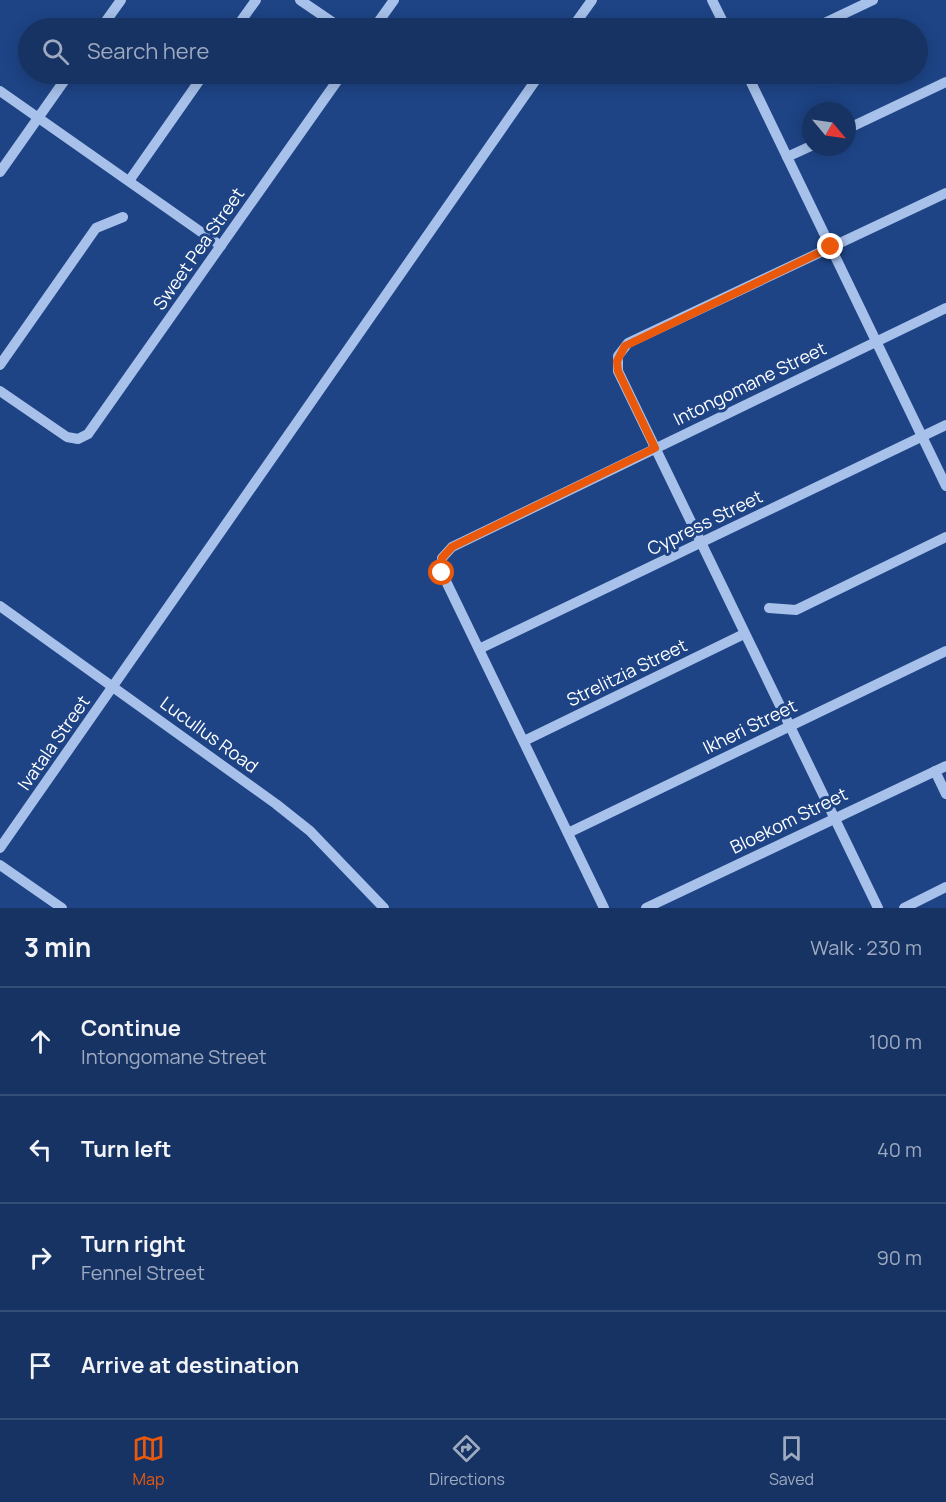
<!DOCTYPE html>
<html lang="en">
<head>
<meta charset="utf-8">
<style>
	body { margin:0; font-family:Manrope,sans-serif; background:#233f6d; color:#f1f3f6 }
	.compass { position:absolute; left:802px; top:102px; width:54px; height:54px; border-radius:50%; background:#163364; box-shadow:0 3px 15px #0003; rotate:119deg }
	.stop { position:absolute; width:18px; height:18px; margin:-14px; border:4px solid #ea580c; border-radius:50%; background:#fff }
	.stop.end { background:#ea580c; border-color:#fff; box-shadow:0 2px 6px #0008 }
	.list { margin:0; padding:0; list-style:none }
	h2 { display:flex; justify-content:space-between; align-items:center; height:78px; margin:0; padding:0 24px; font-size:26px }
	h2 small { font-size:20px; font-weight:400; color:#9eaabf }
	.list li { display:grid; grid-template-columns:39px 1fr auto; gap:18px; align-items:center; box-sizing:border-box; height:108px; padding:0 24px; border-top:2px solid #354e78 }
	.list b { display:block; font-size:22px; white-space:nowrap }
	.list p { margin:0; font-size:20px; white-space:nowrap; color:#9eaabf }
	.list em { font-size:20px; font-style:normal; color:#9eaabf }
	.icon { flex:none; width:33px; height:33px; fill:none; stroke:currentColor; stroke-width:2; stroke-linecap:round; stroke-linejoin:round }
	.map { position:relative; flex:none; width:946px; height:908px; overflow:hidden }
	.search { position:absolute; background:#163364; box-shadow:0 3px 15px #0003; left:18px; right:18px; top:18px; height:66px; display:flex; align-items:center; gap:15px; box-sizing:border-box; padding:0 21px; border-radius:33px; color:#9eaabf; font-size:22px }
	.sheet { height:510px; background:#163364 }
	nav { display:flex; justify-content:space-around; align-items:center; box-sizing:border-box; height:84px; border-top:2px solid #354e78; background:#163364; font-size:16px; color:#9eaabf }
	nav a { display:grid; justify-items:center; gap:3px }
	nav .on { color:#ea580c }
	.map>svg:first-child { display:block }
</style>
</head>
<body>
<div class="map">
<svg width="946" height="908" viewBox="0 0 946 908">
	<rect width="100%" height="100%" fill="#1e4486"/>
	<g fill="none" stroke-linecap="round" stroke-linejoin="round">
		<g stroke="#a7c1ea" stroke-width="10">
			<polyline points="300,0 341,28"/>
			<polyline points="712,0 726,28"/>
			<polyline points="101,28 121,0"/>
			<polyline points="236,28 256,0"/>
			<polyline points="374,28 394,0"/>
			<polyline points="572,28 592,0"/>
			<polyline points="814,28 873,0"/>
			<polyline points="747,74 946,486"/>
			<polyline points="0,91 221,246"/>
			<polyline points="847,129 946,82"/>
			<polyline points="787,157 811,146"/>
			<polyline points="0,172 69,74"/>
			<polyline points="129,181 204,74"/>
			<polyline points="0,365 96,228 123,217"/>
			<polyline points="0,391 67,437 78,439 88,434 342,74"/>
			<polyline points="0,606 276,804 310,831 384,908"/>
			<polyline points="769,608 796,610 946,537"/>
			<polyline points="479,649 946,425"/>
			<polyline points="524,741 744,634"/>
			<polyline points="935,771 946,794"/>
			<polyline points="568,833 946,651"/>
			<polyline points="0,848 540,74"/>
			<polyline points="0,865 62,908"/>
			<polyline points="604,908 442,573 442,558 452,547 946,308"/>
			<polyline points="646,908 946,766"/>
			<polyline points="878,908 618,371 618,356 628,343 946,193"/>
			<polyline points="904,908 946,887"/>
		</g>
	</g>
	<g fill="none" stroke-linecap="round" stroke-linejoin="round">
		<polyline stroke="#ea580c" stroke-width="8" points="442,573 442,558 452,547 655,448 618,371 617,361 625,346 831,247"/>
	</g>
	<g text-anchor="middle" stroke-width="6" stroke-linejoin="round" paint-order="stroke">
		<g font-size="18" fill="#fff" stroke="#1e4486">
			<text transform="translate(199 249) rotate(-55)" y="6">Sweet Pea Street</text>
			<text transform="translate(750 384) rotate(-26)" y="6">Intongomane Street</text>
			<text transform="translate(705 523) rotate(-26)" y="6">Cypress Street</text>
			<text transform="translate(627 673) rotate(-26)" y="6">Strelitzia Street</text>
			<text transform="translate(750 727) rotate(-26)" y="6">Ikheri Street</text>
			<text transform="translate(209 735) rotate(36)" y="6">Lucullus Road</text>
			<text transform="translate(54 743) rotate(-55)" y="6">Ivatala Street</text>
			<text transform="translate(789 821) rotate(-26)" y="6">Bloekom Street</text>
		</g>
	</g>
</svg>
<svg class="compass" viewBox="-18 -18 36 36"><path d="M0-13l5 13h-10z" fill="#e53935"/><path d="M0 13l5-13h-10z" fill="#9eaabf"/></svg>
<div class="stop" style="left:442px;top:573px"></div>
<div class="stop end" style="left:831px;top:247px"></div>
<div class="search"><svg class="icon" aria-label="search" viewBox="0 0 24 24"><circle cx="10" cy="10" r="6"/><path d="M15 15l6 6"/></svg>Search here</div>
</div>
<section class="sheet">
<h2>3 min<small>Walk · 230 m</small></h2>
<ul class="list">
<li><svg class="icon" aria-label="ahead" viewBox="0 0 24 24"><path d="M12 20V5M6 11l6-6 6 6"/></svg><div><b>Continue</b><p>Intongomane Street</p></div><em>100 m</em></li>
<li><svg class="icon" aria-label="left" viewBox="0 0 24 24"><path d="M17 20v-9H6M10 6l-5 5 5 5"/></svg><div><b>Turn left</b></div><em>40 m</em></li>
<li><svg class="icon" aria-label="right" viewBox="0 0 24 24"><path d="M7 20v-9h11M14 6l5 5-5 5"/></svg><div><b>Turn right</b><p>Fennel Street</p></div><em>90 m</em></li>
<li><svg class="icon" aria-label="arrive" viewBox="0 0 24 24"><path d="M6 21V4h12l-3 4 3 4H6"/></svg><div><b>Arrive at destination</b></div></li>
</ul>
</section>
<nav>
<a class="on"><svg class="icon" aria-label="map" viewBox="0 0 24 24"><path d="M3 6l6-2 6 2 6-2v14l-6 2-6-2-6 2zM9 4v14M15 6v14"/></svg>Map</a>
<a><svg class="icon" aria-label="directions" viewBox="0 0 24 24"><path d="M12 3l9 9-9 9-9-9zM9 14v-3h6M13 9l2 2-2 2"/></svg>Directions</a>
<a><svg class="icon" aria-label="saved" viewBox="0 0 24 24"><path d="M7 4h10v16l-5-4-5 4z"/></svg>Saved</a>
</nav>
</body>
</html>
